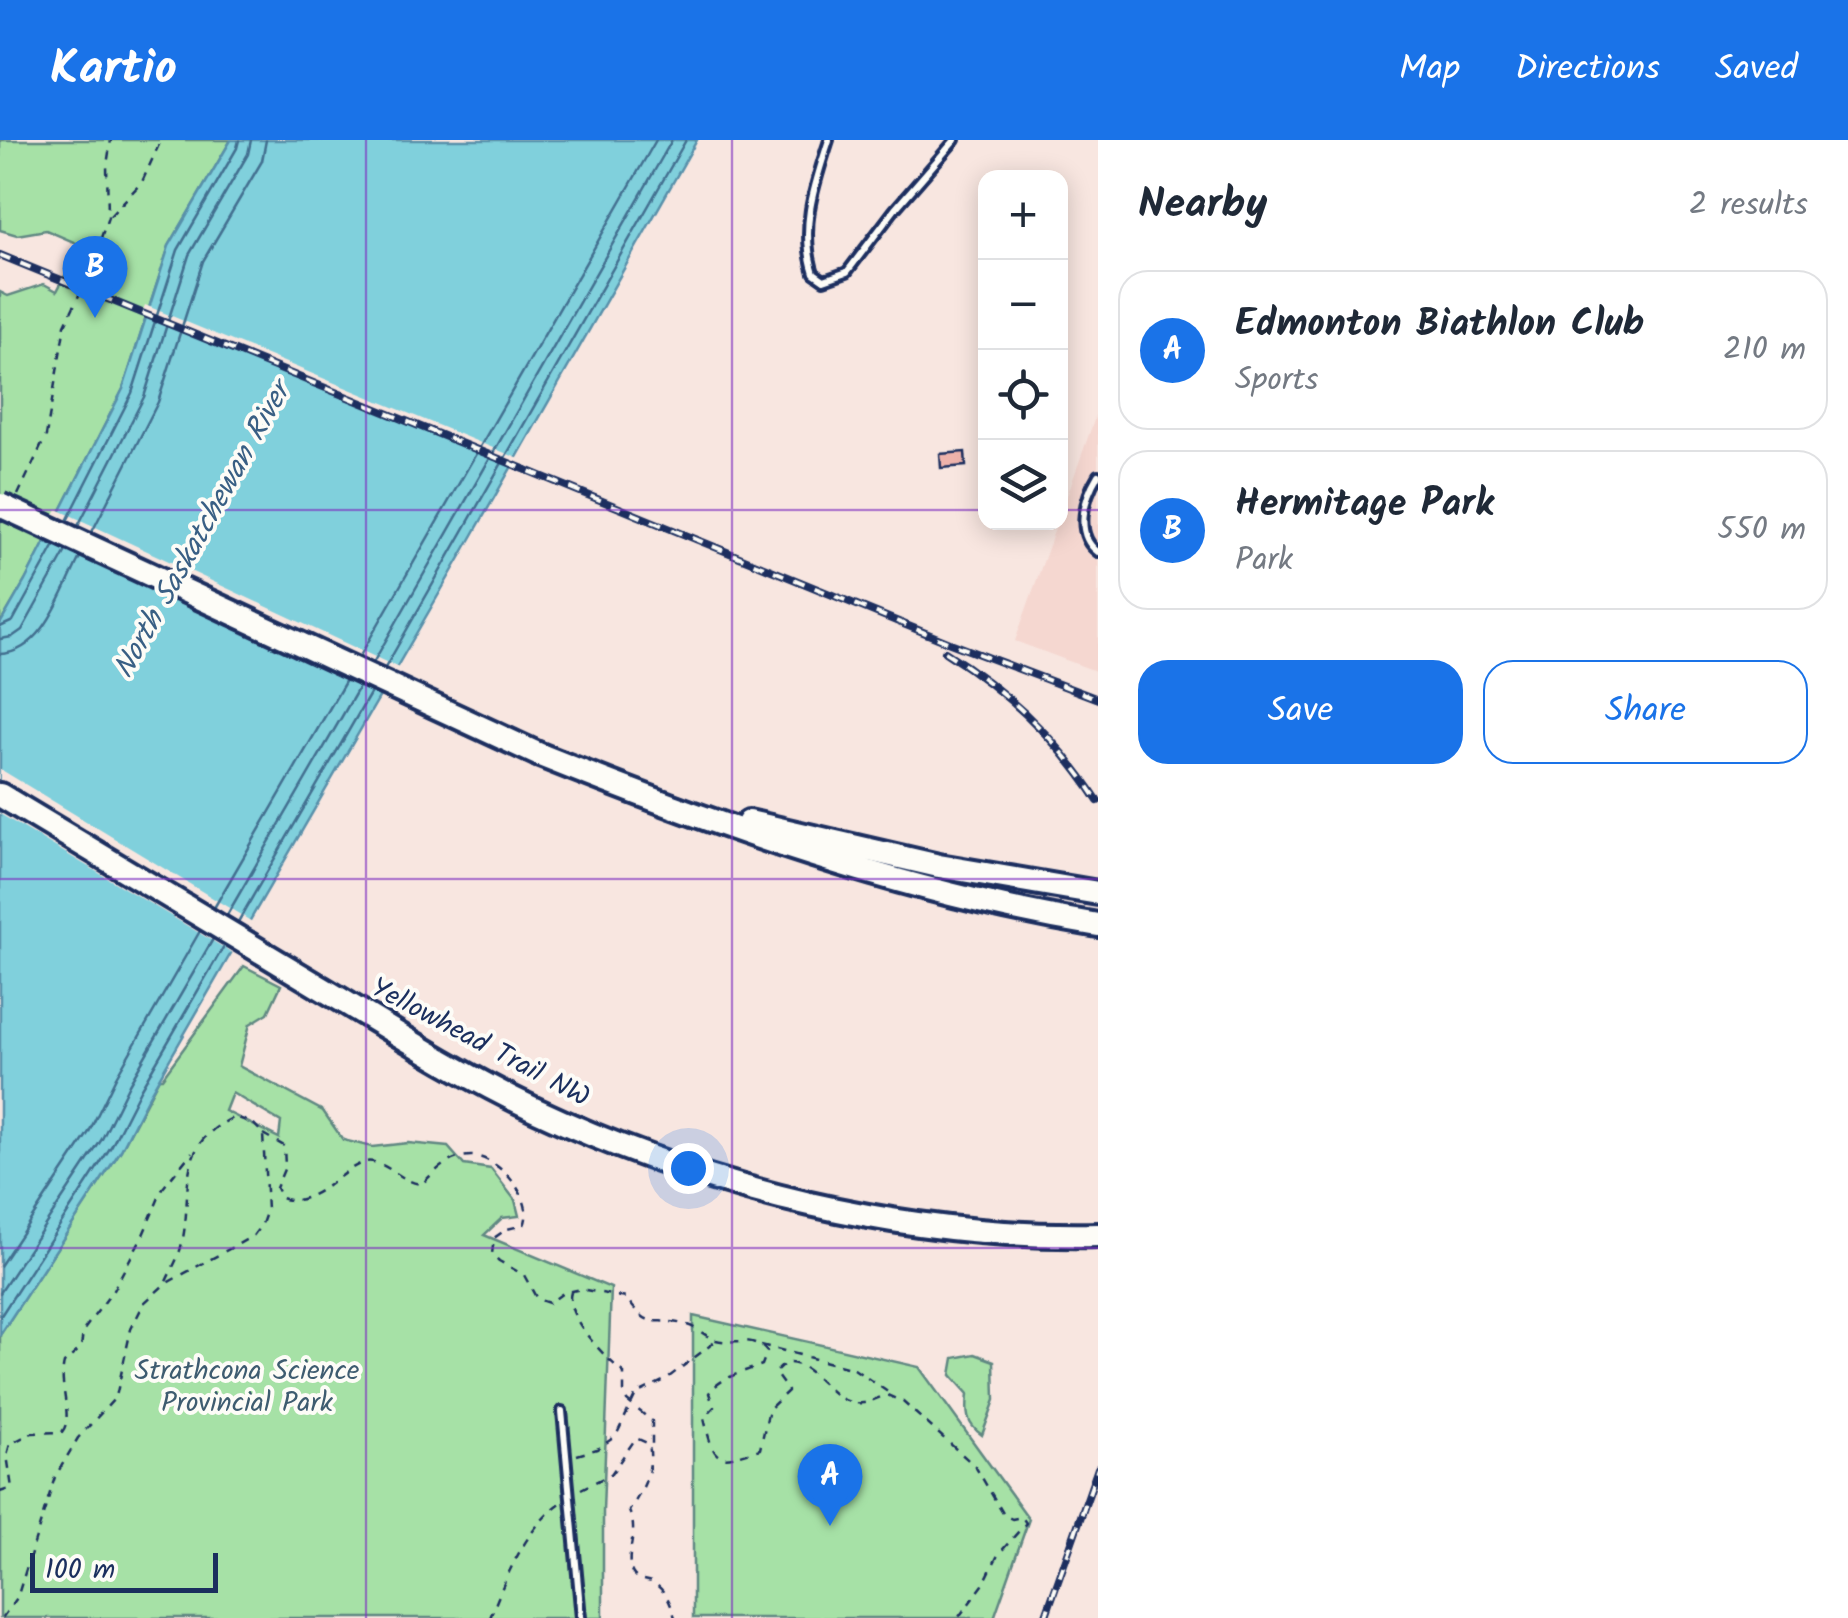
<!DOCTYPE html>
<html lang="en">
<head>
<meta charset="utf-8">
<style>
	body { margin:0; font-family:Kalam,sans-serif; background:#f2f2f3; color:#1f2937 }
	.controls { position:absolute; right:30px; top:30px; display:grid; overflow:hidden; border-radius:20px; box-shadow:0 5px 25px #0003 }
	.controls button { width:90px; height:90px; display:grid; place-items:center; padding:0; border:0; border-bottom:2px solid #e0e1e3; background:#fff; color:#1f2937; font:50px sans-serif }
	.scale { position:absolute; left:30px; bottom:25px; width:188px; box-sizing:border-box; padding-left:10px; border:5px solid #1b2f5e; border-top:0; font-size:28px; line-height:35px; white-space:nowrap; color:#1b2f5e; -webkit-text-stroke:8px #fdfcf7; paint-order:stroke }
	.you { position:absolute; left:688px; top:1028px; width:35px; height:35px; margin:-25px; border:8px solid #fff; border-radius:50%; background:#1a73e8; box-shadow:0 0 0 15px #1a73e833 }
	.badge { display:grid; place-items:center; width:65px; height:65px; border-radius:50%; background:#1a73e8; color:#fff; font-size:32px; font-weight:700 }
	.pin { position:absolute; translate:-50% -82px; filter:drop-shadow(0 2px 5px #0008) }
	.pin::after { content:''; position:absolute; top:52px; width:35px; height:30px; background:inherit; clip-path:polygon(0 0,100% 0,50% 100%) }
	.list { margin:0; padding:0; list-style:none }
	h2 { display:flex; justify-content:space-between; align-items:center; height:130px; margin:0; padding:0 40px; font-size:42px }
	h2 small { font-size:32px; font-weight:400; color:#747a83 }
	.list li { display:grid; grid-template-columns:65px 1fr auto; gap:30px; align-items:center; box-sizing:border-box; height:160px; margin:0 20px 20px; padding:0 20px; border:2px solid #e0e1e3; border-radius:30px }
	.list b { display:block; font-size:38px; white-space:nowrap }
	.list p { margin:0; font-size:32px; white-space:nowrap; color:#747a83 }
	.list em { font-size:32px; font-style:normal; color:#747a83 }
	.actions { display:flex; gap:20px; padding:30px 40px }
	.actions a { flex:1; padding:22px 0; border:2px solid #1a73e8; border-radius:30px; text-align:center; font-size:35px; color:#1a73e8 }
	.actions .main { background:#1a73e8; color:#fff }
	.icon { flex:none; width:55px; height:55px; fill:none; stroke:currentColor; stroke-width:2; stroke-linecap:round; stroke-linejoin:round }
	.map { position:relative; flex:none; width:1098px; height:1478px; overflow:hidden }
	header { display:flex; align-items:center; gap:60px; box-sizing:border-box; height:140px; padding:0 50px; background:#1a73e8; color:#fff }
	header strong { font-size:48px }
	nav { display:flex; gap:55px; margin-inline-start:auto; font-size:35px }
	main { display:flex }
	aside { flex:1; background:#fff }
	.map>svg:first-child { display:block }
</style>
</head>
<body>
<header>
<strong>Kartio</strong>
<nav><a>Map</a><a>Directions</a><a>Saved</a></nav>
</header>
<main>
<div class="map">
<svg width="1098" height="1478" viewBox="0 0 1098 1478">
	<rect width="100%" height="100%" fill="#f8e6e0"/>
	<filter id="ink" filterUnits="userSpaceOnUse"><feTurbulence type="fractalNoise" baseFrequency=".01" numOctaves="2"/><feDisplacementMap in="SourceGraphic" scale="20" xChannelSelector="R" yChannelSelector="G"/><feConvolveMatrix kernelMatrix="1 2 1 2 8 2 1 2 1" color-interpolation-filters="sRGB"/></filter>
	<g filter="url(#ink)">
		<polygon fill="#f5d7d0" points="1098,269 1098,532 1015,501 1057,383 1060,382 1061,373"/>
		<g fill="#a6e1a6" stroke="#608882" stroke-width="2.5" fill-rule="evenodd">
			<polygon points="0,0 231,0 169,106 123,249 25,441 0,484 0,152 8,156 44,144 57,151 81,105 46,90 17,95 0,90"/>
			<path d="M244,826L281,845L268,873L250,884L239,926L323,971L343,1000L372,1007L408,1003L448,1007L464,1025L491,1029L515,1060L519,1076L502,1078L484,1095L611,1148L603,1371V1478H0V1195L121,1010L159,938H162ZM232,953L281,982L279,998L225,971Z"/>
			<polygon points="693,1176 919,1227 1029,1379 994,1478 693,1478"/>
			<path d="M975,1214L994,1221L995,1260L982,1295C966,1284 966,1273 968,1254L951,1235L954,1218Z"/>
		</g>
		<polygon fill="#80d0dc" stroke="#5890aa" stroke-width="2.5" points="231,0 697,0 465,409 149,955 121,1010 0,1195 0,484 25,441 123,249 169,106"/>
		<g fill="#f8e6e0">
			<polygon points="145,165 522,320 517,328 361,262 141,175"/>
			<polygon points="57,369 401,529 385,557 42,397"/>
			<polygon points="0,629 254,783 236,815 0,674"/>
		</g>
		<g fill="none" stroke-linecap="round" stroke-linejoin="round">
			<g stroke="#436f90" stroke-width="2.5">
				<polyline points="67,381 132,253 178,110 237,8 239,0"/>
				<polyline points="78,386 144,257 189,115 248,14 251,0"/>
				<polyline points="92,392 158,262 203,121 262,21 266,0"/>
				<polyline points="0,487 13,481 55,405"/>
				<polyline points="0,499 12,497 22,490 66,411"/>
				<path d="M0,514C44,513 63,450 80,417"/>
				<polyline points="360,516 656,0"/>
				<polyline points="373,523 672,0"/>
				<polyline points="385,528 686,0"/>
				<polyline points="214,768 346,540"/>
				<polyline points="227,775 359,547"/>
				<polyline points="238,782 371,552"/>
				<polyline points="0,1126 89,992 116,937 200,791"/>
				<polyline points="0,1153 102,999 129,944 213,799"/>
				<polyline points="0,1177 112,1005 140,950 224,806"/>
			</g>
		</g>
		<polygon fill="#eeb3ab" stroke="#1b2f5e" stroke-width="2.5" points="965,312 966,326 941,328 940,314"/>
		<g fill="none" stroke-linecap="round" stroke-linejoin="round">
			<defs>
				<g id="lane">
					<path d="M829,0C815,44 799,87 814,133L824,140L847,132L895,69L955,0"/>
					<path d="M1098,335C1085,356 1073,394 1098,412"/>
					<polyline points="562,1271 581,1478"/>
				</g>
				<g id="highway">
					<path d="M540,615C722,688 904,753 1098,785"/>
					<path d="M0,655C106,719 212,782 318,846C389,888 459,934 534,969C706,1050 908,1099 1098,1095"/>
					<polyline points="749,682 939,726 1098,753"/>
				</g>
			</defs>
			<use href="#lane" stroke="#1b2f5e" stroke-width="14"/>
			<use href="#highway" stroke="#1b2f5e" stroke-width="30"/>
			<g stroke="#1b2f5e" stroke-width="2.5" stroke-dasharray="8 8" stroke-linecap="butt">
				<polyline points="110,76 142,42 161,0"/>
				<polyline points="18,355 46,296 65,185 89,134 108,77 107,25 111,0"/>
				<path d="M263,994L284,1006L285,1027L276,1048L281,1058C313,1070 340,1029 365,1022C384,1018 403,1044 422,1044C436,1030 450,1016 471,1016C498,1016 536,1059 524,1085L507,1089L494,1098L492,1114L499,1121L524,1135L537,1159L549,1163L563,1153L581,1149L626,1158C652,1193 651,1175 687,1185C698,1188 706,1197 716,1200C735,1205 753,1194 767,1212L762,1225C744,1232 720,1237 709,1253L714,1267L704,1278C715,1325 716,1323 760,1309L769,1269L788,1251L775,1233L785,1223C816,1220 829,1267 863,1263C871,1262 879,1257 887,1255L903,1262L975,1326L1004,1375L1012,1379L1022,1377L1026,1383L998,1415L983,1445L958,1478"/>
				<path d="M571,1152C563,1176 606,1218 624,1233V1255L627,1261L652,1281V1308"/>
				<polyline points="761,1205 854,1229 892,1255"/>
				<polyline points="577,1315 597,1309 616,1296 636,1254 665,1240 716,1201"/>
				<path d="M581,1349L611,1334L636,1298L649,1304C654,1330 643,1350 629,1371C631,1376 633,1382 633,1387C634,1400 625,1422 633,1434C638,1442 648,1439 655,1444C666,1451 672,1466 675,1478"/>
				<path d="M0,1352L12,1348L7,1315L10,1304L32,1293L62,1292C74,1278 58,1245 64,1223L81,1208L83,1191L112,1152L143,1095L163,1048L192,1012"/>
				<path d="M2,1478L17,1458L55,1337L78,1298L116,1257L131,1189L144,1163L165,1144L253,1096L262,1084L267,1070L263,994L253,983L235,977C171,1005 195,1053 181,1107C178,1119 170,1132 165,1144"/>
				<path d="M490,1478C505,1438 526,1387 562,1362"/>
			</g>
			<use href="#lane" stroke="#fdfcf7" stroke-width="6"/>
			<use href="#highway" stroke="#fdfcf7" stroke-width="22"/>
			<defs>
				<g id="rail">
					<polyline points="0,115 950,503 1098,559"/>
					<path d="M945,512C1007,551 1058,599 1098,661"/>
					<polyline points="1045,1478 1098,1328"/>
				</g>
			</defs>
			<use href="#rail" stroke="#1b2f5e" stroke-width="8"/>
			<use href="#rail" stroke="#fdfcf7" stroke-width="4" stroke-dasharray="11" stroke-linecap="butt"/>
			<defs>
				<polyline id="highway-bridge" points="0,365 540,615"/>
			</defs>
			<use href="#highway-bridge" stroke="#1b2f5e" stroke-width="30" stroke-linecap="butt"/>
			<use href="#highway-bridge" stroke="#fdfcf7" stroke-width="22"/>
		</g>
	</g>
	<path fill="none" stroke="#7b2cbf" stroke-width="2.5" stroke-opacity="0.55" d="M366,0V1478M732,0V1478M0,370H986M1060,370H1098M0,739H1098M0,1108H1098"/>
	<g text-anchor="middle" stroke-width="8" stroke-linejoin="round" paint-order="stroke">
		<g font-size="28" fill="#1b2f5e" stroke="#fdfcf7">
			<text transform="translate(481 901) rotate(28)" y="10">Yellowhead Trail NW</text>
		</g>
		<g font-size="28" fill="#3e5c70" stroke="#fdfcf7">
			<text x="247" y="1239">Strathcona Science<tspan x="247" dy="32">Provincial Park</tspan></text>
		</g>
		<g font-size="30" font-style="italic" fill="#395f84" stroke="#fdfcf7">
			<text transform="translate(201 390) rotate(-61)" y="10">North Saskatchewan River</text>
		</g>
	</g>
</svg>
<div class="controls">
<button>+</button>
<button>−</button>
<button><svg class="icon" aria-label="locate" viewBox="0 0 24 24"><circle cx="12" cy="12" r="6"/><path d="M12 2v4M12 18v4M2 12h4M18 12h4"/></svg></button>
<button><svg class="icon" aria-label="layers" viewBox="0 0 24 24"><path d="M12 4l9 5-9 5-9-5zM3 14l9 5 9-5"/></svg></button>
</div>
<div class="scale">100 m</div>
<div class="you"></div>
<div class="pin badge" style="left:830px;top:1386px">A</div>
<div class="pin badge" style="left:95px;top:178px">B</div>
</div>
<aside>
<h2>Nearby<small>2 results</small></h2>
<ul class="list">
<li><span class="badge">A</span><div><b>Edmonton Biathlon Club</b><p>Sports</p></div><em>210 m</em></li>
<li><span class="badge">B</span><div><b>Hermitage Park</b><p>Park</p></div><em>550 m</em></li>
</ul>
<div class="actions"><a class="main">Save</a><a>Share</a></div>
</aside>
</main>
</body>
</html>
